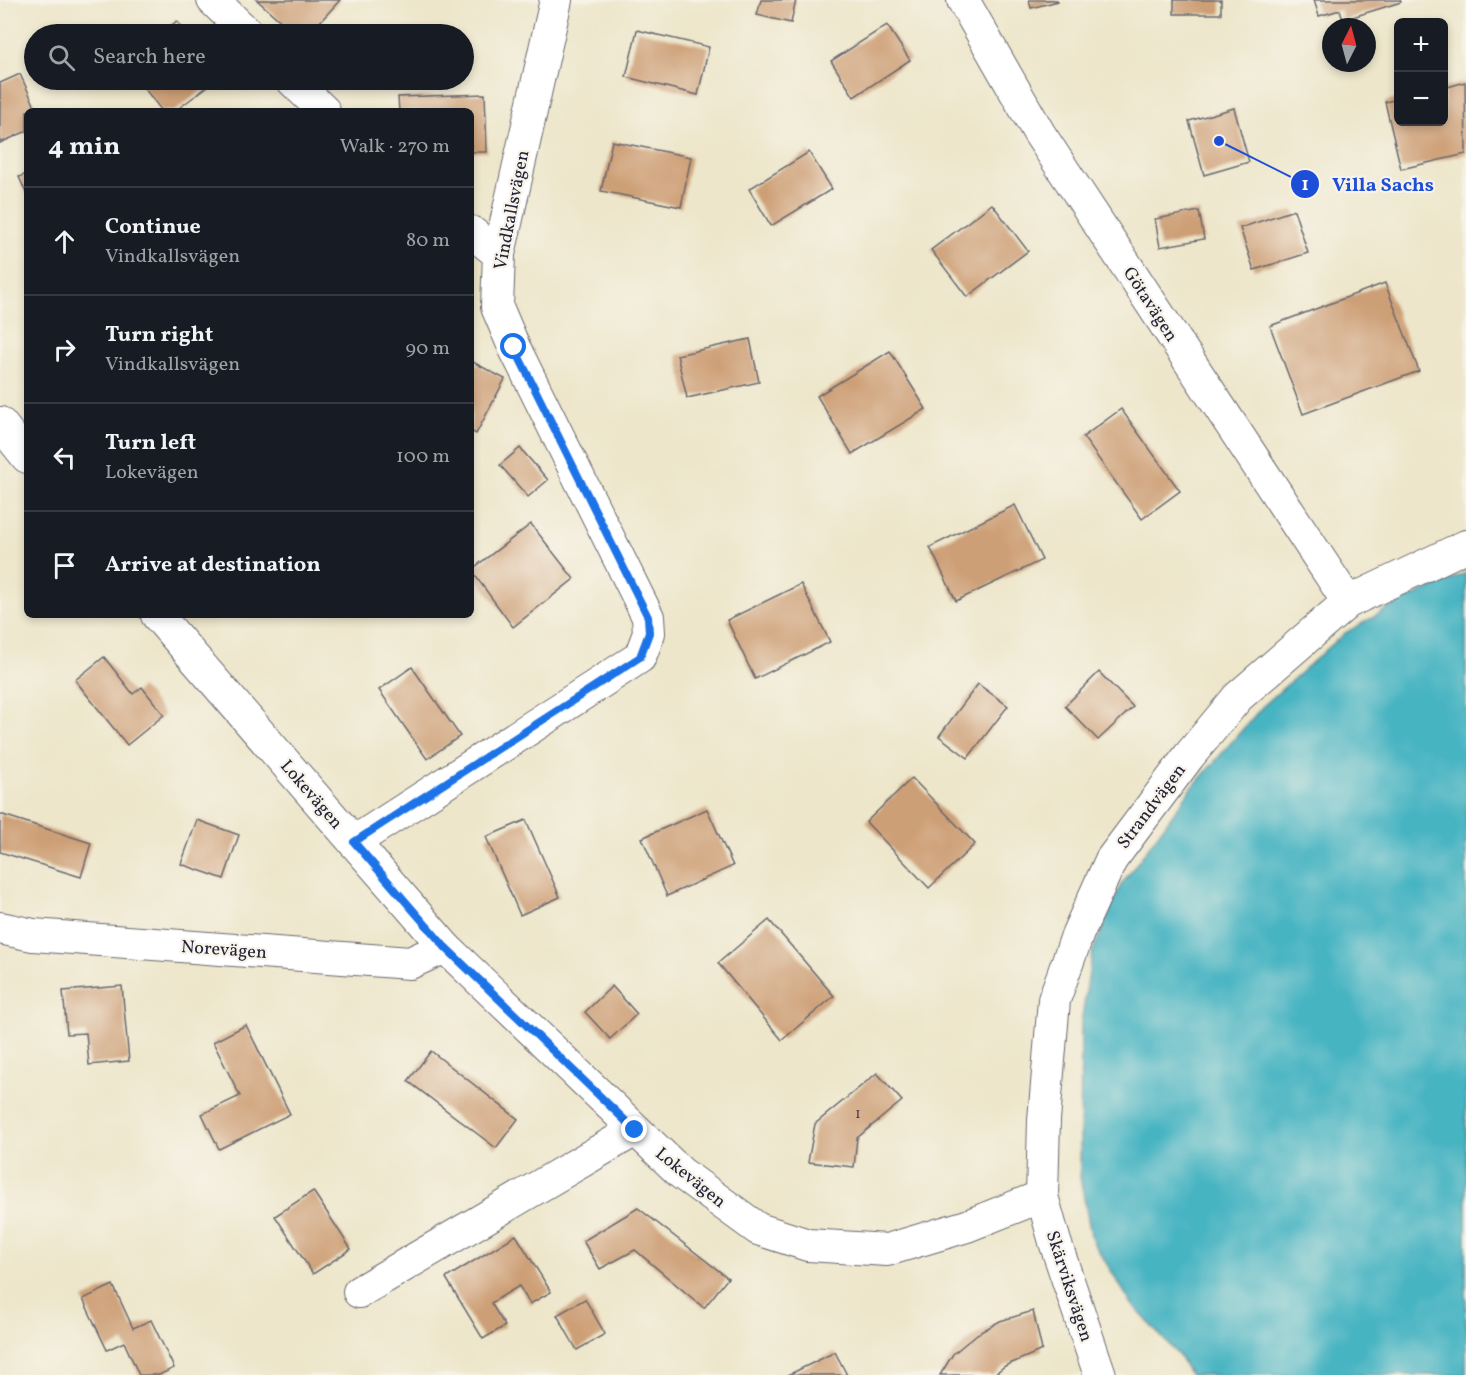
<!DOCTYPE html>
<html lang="en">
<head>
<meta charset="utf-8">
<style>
	body { margin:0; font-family:Vollkorn,serif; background:#20242c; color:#f1f3f6 }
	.controls { position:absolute; right:18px; top:18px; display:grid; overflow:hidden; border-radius:9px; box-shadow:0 3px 9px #0003 }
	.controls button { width:54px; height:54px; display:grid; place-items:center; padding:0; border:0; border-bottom:2px solid #363941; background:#171b24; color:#f1f3f6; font:30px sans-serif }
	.compass { position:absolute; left:1322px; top:18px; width:54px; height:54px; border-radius:50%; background:#171b24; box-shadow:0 3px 9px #0003; rotate:6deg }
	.stop { position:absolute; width:18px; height:18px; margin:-14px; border:4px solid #1a73e8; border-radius:50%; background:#fff }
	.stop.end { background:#1a73e8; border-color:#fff; box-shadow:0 2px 6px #0008 }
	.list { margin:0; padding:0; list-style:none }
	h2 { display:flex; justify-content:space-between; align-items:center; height:78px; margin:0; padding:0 24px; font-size:26px }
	h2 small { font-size:20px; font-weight:400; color:#9ea1a6 }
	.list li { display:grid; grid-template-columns:39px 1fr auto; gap:18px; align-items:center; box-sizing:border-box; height:108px; padding:0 24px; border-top:2px solid #363941 }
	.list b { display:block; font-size:22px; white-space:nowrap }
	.list p { margin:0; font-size:20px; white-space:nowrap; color:#9ea1a6 }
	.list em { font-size:20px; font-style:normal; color:#9ea1a6 }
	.icon { flex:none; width:33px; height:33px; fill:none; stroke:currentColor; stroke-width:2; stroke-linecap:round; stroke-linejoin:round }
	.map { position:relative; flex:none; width:1466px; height:1375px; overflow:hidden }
	.search { position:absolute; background:#171b24; box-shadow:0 3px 9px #0003; left:24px; top:24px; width:450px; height:66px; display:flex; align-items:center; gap:15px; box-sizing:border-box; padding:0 21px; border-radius:33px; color:#9ea1a6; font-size:22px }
	.panel { position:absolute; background:#171b24; box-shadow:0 3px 9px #0003; left:24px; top:108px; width:450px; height:510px; border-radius:9px }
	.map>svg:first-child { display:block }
</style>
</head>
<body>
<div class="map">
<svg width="1466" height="1375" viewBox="0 0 1466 1375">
	<rect width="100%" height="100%" fill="#f7f3e8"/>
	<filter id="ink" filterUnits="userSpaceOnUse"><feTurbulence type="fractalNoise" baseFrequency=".0167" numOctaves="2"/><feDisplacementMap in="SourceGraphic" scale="12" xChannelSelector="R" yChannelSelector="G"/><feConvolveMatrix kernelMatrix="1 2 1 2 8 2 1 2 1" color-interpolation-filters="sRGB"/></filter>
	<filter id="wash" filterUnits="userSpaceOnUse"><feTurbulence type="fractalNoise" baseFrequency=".008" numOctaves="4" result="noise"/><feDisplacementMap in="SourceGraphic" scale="24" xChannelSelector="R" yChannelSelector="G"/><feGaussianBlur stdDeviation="1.35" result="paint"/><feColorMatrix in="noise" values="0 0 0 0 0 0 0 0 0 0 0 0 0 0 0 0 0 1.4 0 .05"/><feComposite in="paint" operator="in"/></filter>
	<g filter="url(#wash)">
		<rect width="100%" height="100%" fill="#ede6ca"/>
		<polygon fill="#46b4c2" stroke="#346b7e" stroke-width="1.5" points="1466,573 1466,1375 1190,1375 1179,1356 1131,1303 1092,1240 1080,1177 1081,1024 1092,953 1121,885 1191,789 1262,707 1345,633 1398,603"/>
		<g id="blocks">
			<g fill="#cd9f76">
				<polygon points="257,0 340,0 309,34 295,34"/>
				<polygon points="761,0 796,0 791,23 757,15"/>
				<polygon points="1029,0 1057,0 1058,1 1031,8"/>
				<rect x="1174" y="0" width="47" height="14"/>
				<polygon points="1314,0 1400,0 1401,2 1343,20 1340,10 1319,16"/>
				<polygon points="177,21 187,34 160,34"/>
				<polygon points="887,25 910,60 854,97 831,61"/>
				<polygon points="637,30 709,47 698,95 626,77"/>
				<polygon points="20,74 37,111 27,111 27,131 0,143 0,83"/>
				<polygon points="138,80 216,80 175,111 162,111"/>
				<polygon points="1465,82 1466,154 1401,169 1385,102 1398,99 1398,122 1444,122 1444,88"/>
				<polygon points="485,94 487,152 471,152 471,111 399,111 398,97"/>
				<polygon points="1234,108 1249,162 1204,175 1189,121"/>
				<polygon points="612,141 691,157 681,207 601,191"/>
				<polygon points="809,152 832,189 771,226 749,189"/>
				<polygon points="27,174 27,195 19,177"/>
				<polygon points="992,204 1028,251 967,297 931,250"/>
				<polygon points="1294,210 1308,253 1254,270 1240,228"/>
				<polygon points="1199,211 1204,239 1160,247 1155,219"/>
				<polygon points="1385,283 1419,371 1303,414 1270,326"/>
				<polygon points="750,339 759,382 687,398 677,355"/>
				<polygon points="890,351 926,409 852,454 817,396"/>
				<polygon points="471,361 505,379 476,434 471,431"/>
				<polygon points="1121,409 1180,491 1142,519 1083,437"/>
				<polygon points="520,448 548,480 528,497 500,465"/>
				<polygon points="1015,505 1042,560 956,601 930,547"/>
				<polygon points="531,524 574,579 513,627 471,570"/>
				<polygon points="801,584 830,642 755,679 727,620"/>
				<polygon points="104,657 133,694 142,687 164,715 127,745 75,680"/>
				<polygon points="412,667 460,736 427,759 379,690"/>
				<polygon points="1099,672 1133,707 1098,740 1065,706"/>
				<polygon points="978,684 1008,706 968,758 939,736"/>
				<polygon points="912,778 975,844 929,888 866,822"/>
				<polygon points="707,809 733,866 667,896 642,838"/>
				<polygon points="0,814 91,843 81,877 0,852"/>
				<polygon points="197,820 239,835 224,879 181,864"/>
				<polygon points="526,820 560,897 520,915 486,837"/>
				<polygon points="769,920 834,996 782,1040 718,963"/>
				<polygon points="122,986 129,1061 89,1065 86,1033 67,1034 63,991"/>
				<polygon points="612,986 637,1014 610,1039 585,1012"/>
				<polygon points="246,1025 290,1114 219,1149 202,1114 240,1096 213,1042"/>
				<polygon points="431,1051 518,1119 496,1148 408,1081"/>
				<polygon points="877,1073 902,1101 857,1138 854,1167 808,1162 815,1124"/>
				<polygon points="313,1191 351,1249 313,1274 275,1216"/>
				<polygon points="638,1208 728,1278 704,1308 635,1250 600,1269 583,1241"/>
				<polygon points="516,1235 551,1292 530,1304 519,1286 491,1303 505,1326 483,1339 446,1278"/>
				<polygon points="113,1285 133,1328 151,1320 174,1368 159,1375 139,1375 124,1342 107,1350 83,1299"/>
				<polygon points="585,1299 605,1334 577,1350 557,1315"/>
				<polygon points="1033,1311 1042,1350 1005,1366 993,1375 940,1375 953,1354 977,1334 1000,1321"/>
				<polygon points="835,1352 847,1375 788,1375"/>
			</g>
		</g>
	</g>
	<g filter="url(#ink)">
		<use href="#blocks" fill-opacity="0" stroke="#69676d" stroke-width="1.5"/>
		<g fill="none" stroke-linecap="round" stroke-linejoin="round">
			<defs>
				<g id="minor">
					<polyline points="213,0 248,34"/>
					<polyline points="963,0 1039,133 1348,602"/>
					<polyline points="292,80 324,111"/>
					<polyline points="471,232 499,254"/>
					<polyline points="0,423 27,457"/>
					<polyline points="157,615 445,947 681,1173 758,1229 808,1245 887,1250 967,1226 1042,1196"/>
					<polyline points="354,842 640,657 649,633 648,617 514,347 497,307 499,254 556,0"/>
					<polyline points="0,928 33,935 410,963 445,947"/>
					<polyline points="359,1292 635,1130"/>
					<polyline points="1100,1375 1055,1242 1042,1196 1044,1120 1054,1000 1078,933 1111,860 1189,756 1238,697 1348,602 1466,546"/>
				</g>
			</defs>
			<use href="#minor" stroke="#69676d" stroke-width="34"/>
			<use href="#minor" stroke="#fff" stroke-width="32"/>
		</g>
	</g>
	<g fill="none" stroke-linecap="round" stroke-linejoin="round" filter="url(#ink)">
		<polyline stroke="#1a73e8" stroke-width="8" points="514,347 648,617 649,633 640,657 354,842 445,947 635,1130"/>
	</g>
	<g text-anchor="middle" stroke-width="4.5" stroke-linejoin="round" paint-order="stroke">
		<g font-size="15" fill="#4d414a">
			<text x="858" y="1118">1</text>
		</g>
		<g font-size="18" fill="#22223b" stroke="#f7f3e8">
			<text transform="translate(511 210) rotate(-79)" y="6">Vindkallsvägen</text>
			<text transform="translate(1151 304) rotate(57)" y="6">Götavägen</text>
			<text transform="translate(312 794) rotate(49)" y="6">Lokevägen</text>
			<text transform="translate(1151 806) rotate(-53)" y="6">Strandvägen</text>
			<text transform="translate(224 949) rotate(4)" y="6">Norevägen</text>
			<text transform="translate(691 1177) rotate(39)" y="6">Lokevägen</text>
			<text transform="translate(1070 1286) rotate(72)" y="6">Skärviksvägen</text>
		</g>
	</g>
	<path fill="none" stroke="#1d4ed8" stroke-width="2" d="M1219 141L1305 184"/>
	<g fill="#1d4ed8" stroke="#f7f3e8" stroke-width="2">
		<circle cx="1219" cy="141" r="6"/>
		<circle cx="1305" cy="184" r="15"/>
	</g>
	<g font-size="18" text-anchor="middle" font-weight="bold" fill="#fff">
		<text x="1305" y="190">1</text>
	</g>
	<g font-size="20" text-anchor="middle" font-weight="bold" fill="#1d4ed8" stroke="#f7f3e8" stroke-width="4.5" stroke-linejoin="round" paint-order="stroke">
		<text x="1383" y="191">Villa Sachs</text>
	</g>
</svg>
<div class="controls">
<button>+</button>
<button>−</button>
</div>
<svg class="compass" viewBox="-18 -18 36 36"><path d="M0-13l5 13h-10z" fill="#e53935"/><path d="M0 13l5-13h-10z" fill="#9ea1a6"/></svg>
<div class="stop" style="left:514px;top:347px"></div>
<div class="stop end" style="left:635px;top:1130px"></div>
<div class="search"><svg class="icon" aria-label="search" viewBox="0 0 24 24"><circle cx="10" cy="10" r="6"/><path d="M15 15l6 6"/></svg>Search here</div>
<section class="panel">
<h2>4 min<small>Walk · 270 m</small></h2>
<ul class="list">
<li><svg class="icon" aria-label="ahead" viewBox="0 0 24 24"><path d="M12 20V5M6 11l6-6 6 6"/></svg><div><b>Continue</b><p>Vindkallsvägen</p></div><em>80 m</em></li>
<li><svg class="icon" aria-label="right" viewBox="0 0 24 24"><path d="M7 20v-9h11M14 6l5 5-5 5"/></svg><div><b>Turn right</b><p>Vindkallsvägen</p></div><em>90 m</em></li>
<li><svg class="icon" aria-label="left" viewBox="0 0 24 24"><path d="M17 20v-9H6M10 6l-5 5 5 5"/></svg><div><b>Turn left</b><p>Lokevägen</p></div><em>100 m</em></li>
<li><svg class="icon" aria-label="arrive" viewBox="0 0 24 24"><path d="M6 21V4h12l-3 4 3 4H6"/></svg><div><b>Arrive at destination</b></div></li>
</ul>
</section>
</div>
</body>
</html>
